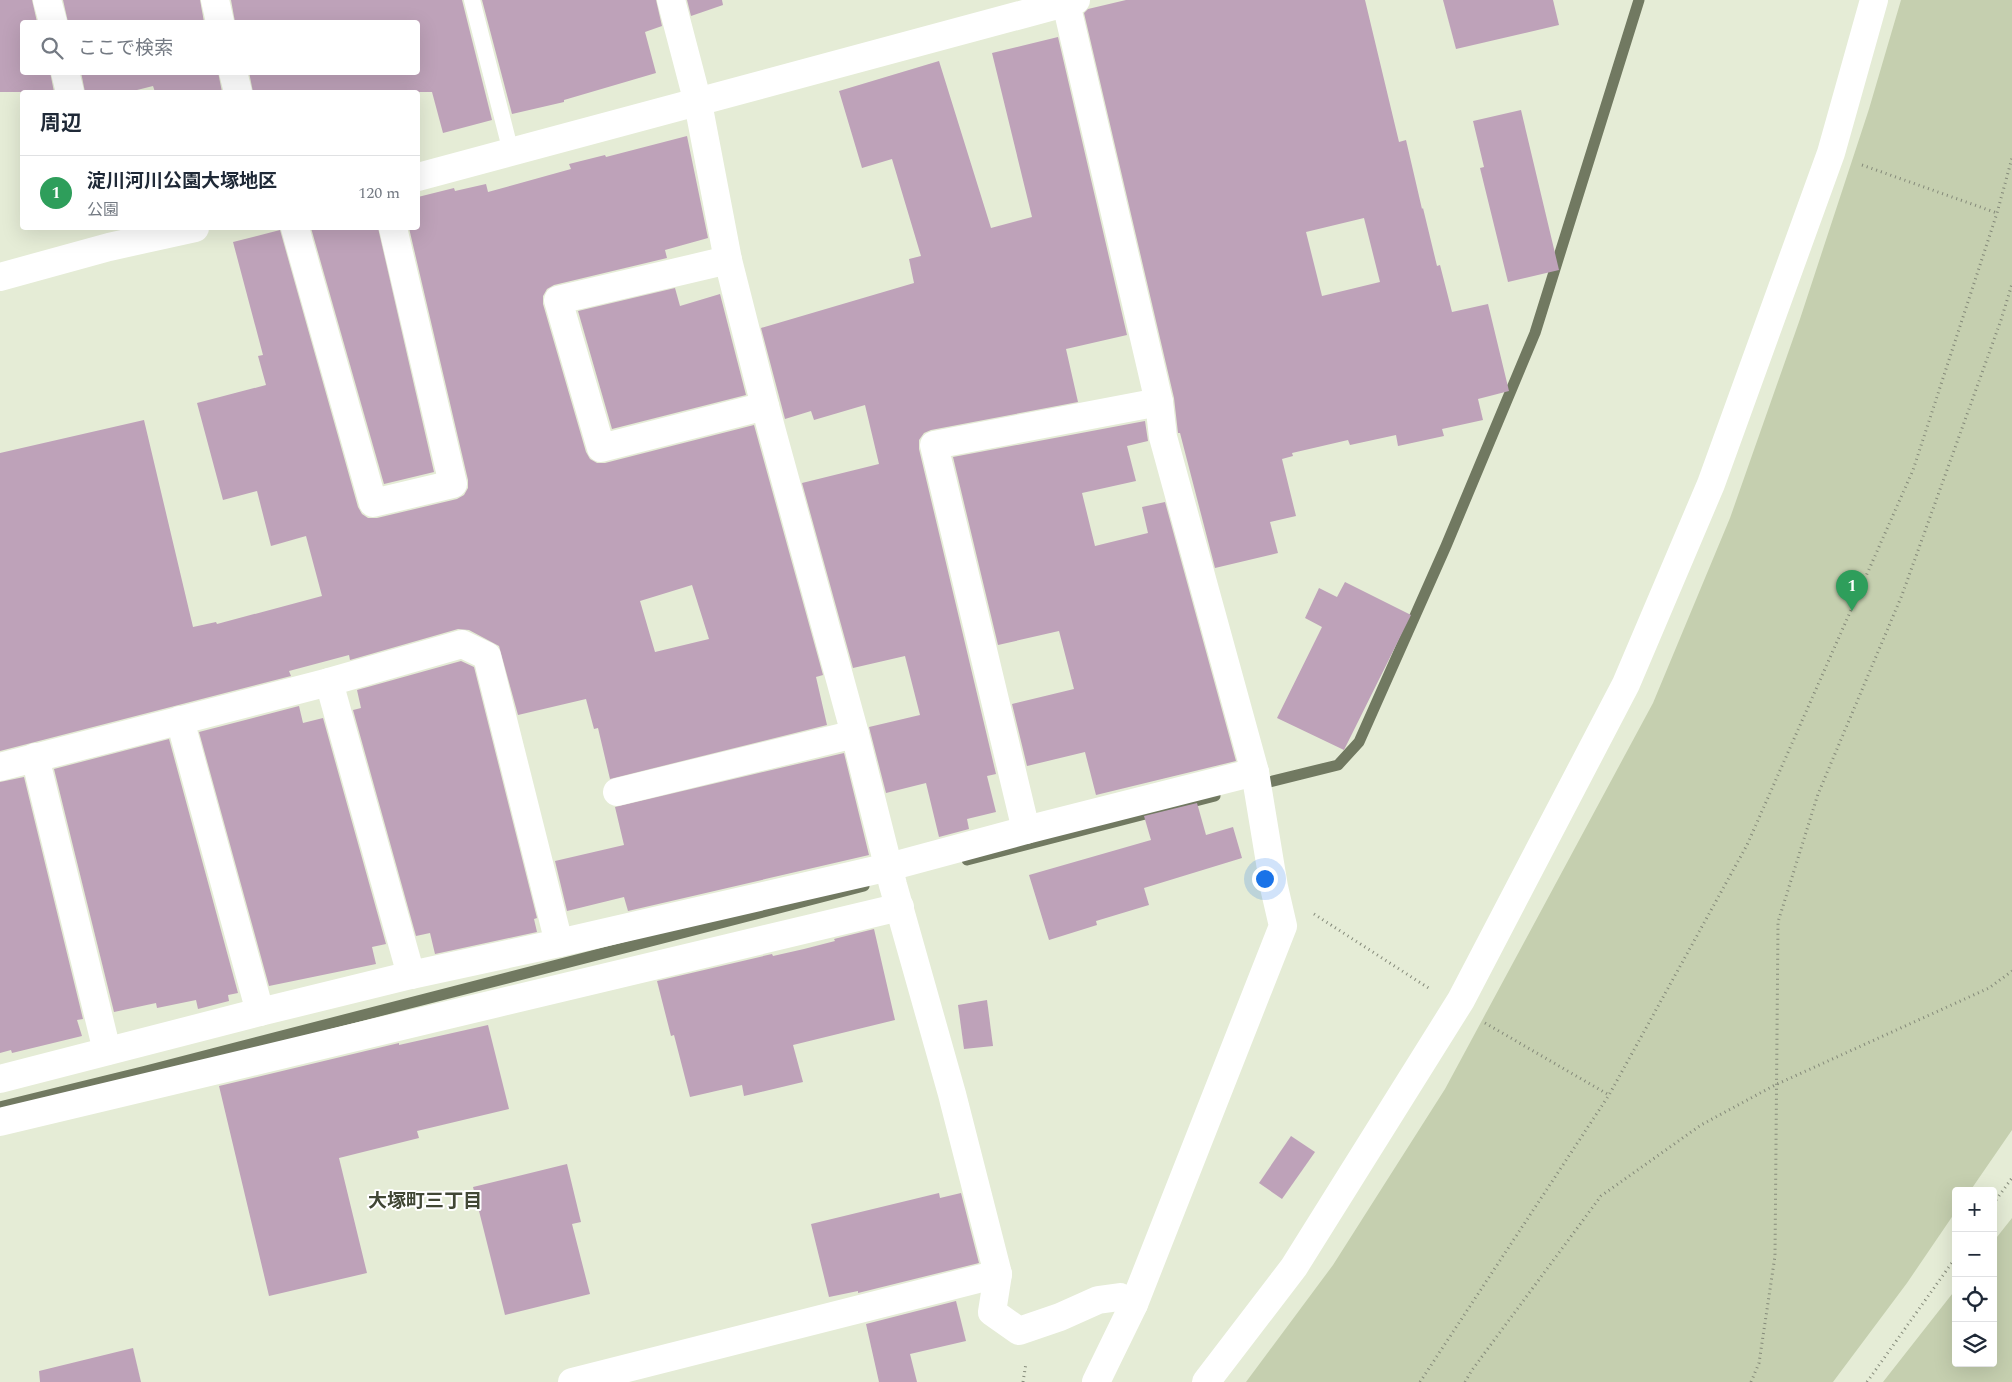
<!DOCTYPE html>
<html lang="ja">
<head>
<meta charset="utf-8">
<style>
	body { margin:0; font-family:Spectral,"Noto Sans JP",serif; background:#f2f2f3; color:#1f2937 }
	.controls { position:absolute; right:15px; bottom:15px; display:grid; overflow:hidden; border-radius:5px; box-shadow:0 5px 20px #0002 }
	.controls button { width:45px; height:45px; display:grid; place-items:center; padding:0; border:0; border-bottom:1px solid #e0e1e3; background:#fff; color:#1f2937; font:25px sans-serif }
	.you { position:absolute; left:1264px; top:878px; width:18px; height:18px; margin:-12px; border:4px solid #fff; border-radius:50%; background:#1a73e8; box-shadow:0 0 0 8px #1a73e833 }
	.badge { display:grid; place-items:center; width:32px; height:32px; border-radius:50%; background:#a33899; color:#fff; font-size:16px; font-weight:700 }
	.pin { position:absolute; translate:-50% -41px; filter:drop-shadow(0 1px 2px #0008) }
	.pin::after { content:''; position:absolute; top:26px; width:18px; height:15px; background:inherit; clip-path:polygon(0 0,100% 0,50% 100%) }
	.list { margin:0; padding:0; list-style:none }
	h2 { display:flex; justify-content:space-between; align-items:center; height:65px; margin:0; padding:0 20px; font-size:21px }
	h2 small { font-size:16px; font-weight:400; color:#747a83 }
	.list li { display:grid; grid-template-columns:32px 1fr auto; gap:15px; align-items:center; box-sizing:border-box; height:75px; padding:0 20px; border-top:1px solid #e0e1e3 }
	.list b { display:block; font-size:19px; white-space:nowrap }
	.list p { margin:0; font-size:16px; white-space:nowrap; color:#747a83 }
	.list em { font-size:16px; font-style:normal; color:#747a83 }
	.icon { flex:none; width:28px; height:28px; fill:none; stroke:currentColor; stroke-width:2; stroke-linecap:round; stroke-linejoin:round }
	.map { position:relative; flex:none; width:2012px; height:1382px; overflow:hidden }
	.search { position:absolute; background:#fff; box-shadow:0 5px 20px #0002; left:20px; top:20px; width:400px; height:55px; display:flex; align-items:center; gap:12px; box-sizing:border-box; padding:0 18px; border-radius:5px; color:#747a83; font-size:19px }
	.panel { position:absolute; background:#fff; box-shadow:0 5px 20px #0002; left:20px; top:90px; width:400px; height:140px; border-radius:5px }
	.map>svg:first-child { display:block }
</style>
</head>
<body>
<div class="map">
<svg width="2012" height="1382" viewBox="0 0 2012 1382">
	<rect width="100%" height="100%" fill="#e5ecd6"/>
	<g fill="#c5cfaf">
		<polygon points="1901,0 2012,0 2012,1130 1970,1191 1956,1191 1956,1211 1907,1283 1833,1382 1246,1382 1333,1265 1445,1089 1653,703 1730,518 1800,319 1869,109"/>
		<polygon points="2012,1218 2012,1382 1883,1382 1956,1289 1956,1363 1993,1363 1993,1242"/>
	</g>
	<g fill="none" stroke-linecap="round" stroke-linejoin="round">
		<g stroke="#717961" stroke-width="11">
			<polyline points="1257,785 1338,765 1359,742 1446,546 1535,333 1639,0"/>
			<polyline points="967,860 1215,796"/>
			<polyline points="0,1107 146,1071 864,886"/>
		</g>
	</g>
	<g fill="#bea2b9" fill-rule="evenodd">
		<polygon points="0,0 32,0 37,22 22,22 22,72 50,72 54,92 0,92"/>
		<polygon points="63,0 200,0 204,22 68,22"/>
		<polygon points="231,0 462,0 492,120 443,133 432,92 253,92 249,72 418,72 418,22 235,22"/>
		<polygon points="482,0 656,0 662,26 645,32 656,73 564,100 564,102 512,114"/>
		<polygon points="687,0 722,0 723,5 691,16"/>
		<path d="M1126,0H1365L1399,142L1406,140L1422,209L1423,208L1437,266L1440,265L1452,312L1488,304L1509,391L1478,399L1483,420L1442,429L1444,436L1398,446L1396,435L1350,445L1348,440L1292,453L1293,456L1282,459L1296,516L1270,522L1278,553L1215,568L1180,433H1178L1174,398L1084,13L1088,9ZM1364,218L1380,282L1322,296L1306,232Z"/>
		<polygon points="1443,0 1553,0 1559,25 1456,49"/>
		<polygon points="1058,37 1127,335 1066,349 1078,402 931,430 924,433 919,440 919,449 996,774 987,776 996,812 967,819 969,829 939,837 926,783 886,793 869,727 920,715 905,656 853,668 802,483 879,464 865,405 814,420 811,411 785,419 761,328 914,283 909,259 921,256 892,159 862,168 839,91 939,61 991,228 1032,217 992,53"/>
		<polygon points="81,72 218,72 222,92 155,92 153,86 129,92 85,92"/>
		<polygon points="1521,110 1559,270 1508,282 1480,168 1484,167 1473,121"/>
		<path d="M687,136L708,238L665,250L667,258L554,285L547,289L543,296V304L586,452L590,459L597,463H605L754,425L823,675L816,677L827,725L610,779L598,728L594,729L586,699L518,715L499,646L469,630L458,629L350,660L349,655L289,671L291,676L0,751V453L144,420L193,627L216,622L217,624L322,596L306,536L271,546L257,491L223,500L197,403L266,385L258,356L263,355L233,242L280,230L358,507L362,514L368,518H377L457,499L464,495L468,488V480L409,228H418V197L454,188L455,191L486,184L488,192L571,169L569,164L605,155L606,157ZM692,585L709,639L655,652L640,601Z"/>
		<polygon points="311,228 378,228 434,472 384,484"/>
		<polygon points="675,288 680,306 720,294 746,395 612,429 578,311"/>
		<polygon points="1145,421 1148,441 1127,446 1136,481 1082,493 1095,546 1148,533 1142,507 1165,502 1236,761 1096,795 1085,752 1027,766 1012,704 1074,689 1059,631 998,645 953,457"/>
		<polygon points="1345,582 1411,615 1344,750 1277,718 1322,627 1305,618 1319,588 1337,597"/>
		<polygon points="461,661 474,667 537,918 534,919 537,932 435,954 430,933 416,936 353,710 361,708 357,690"/>
		<polygon points="299,706 303,723 323,718 386,944 372,947 376,964 269,986 199,732"/>
		<polygon points="169,739 238,993 228,995 229,1001 198,1009 196,1000 157,1008 156,1003 114,1012 54,769"/>
		<polygon points="844,753 869,855 628,911 624,897 567,911 555,861 624,845 615,807"/>
		<polygon points="24,777 83,1019 77,1020 82,1036 12,1053 11,1050 0,1053 0,782"/>
		<polygon points="1197,803 1206,835 1233,827 1242,858 1144,888 1149,905 1096,921 1097,925 1049,940 1029,875 1151,840 1144,816"/>
		<polygon points="874,929 895,1020 793,1045 803,1082 744,1096 742,1085 690,1097 674,1035 671,1036 657,981 772,954 773,956 804,949 835,941 834,939"/>
		<polygon points="987,1000 993,1046 964,1049 958,1005"/>
		<polygon points="488,1025 509,1109 417,1131 419,1138 339,1158 367,1273 269,1296 219,1086 399,1043 399,1045"/>
		<polygon points="1291,1136 1315,1152 1282,1199 1259,1183"/>
		<polygon points="567,1164 581,1222 572,1224 590,1294 505,1315 473,1187"/>
		<polygon points="939,1193 940,1198 961,1193 979,1263 858,1293 858,1291 829,1297 811,1224"/>
		<polygon points="956,1301 966,1341 910,1354 917,1382 879,1382 866,1324"/>
		<polygon points="133,1348 141,1382 40,1382 39,1371"/>
	</g>
	<g fill="none" stroke-linecap="round" stroke-linejoin="round">
		<g stroke="#848979" stroke-width="3" stroke-dasharray="1 4" stroke-linecap="butt">
			<polyline points="1862,165 1997,213"/>
			<polyline points="1314,914 1430,989"/>
			<polyline points="1485,1023 1609,1095"/>
			<polyline points="1993,1204 2012,1178"/>
			<polyline points="1023,1382 1026,1363"/>
			<polyline points="1420,1382 1609,1095 1747,845 1913,470 1997,213 2012,158"/>
			<polyline points="1465,1382 1472,1370 1601,1196 1701,1125 1775,1085 1989,988 2012,971"/>
			<polyline points="1751,1382 1759,1363 1775,1256 1778,922 1818,794 1902,595 2001,320 2012,284"/>
			<polyline points="1867,1382 1956,1257"/>
		</g>
		<polyline stroke="#fff" stroke-width="16" points="472,0 511,152"/>
		<g stroke="#fff" stroke-width="28">
			<polyline points="47,0 53,22"/>
			<polyline points="215,0 220,22"/>
			<polyline points="671,0 698,103 728,260 765,406 855,734 893,885 952,1094 998,1274 992,1312 1019,1331 1060,1317 1098,1300 1120,1297 1134,1304"/>
			<polyline points="1068,0 1066,3 1159,402 1163,437 1255,772 1274,887 1283,926 1134,1304 1096,1382"/>
			<polyline points="65,72 70,92"/>
			<polyline points="233,72 238,92"/>
			<polyline points="418,177 1076,0"/>
			<polyline points="295,228 373,503 453,484 393,228"/>
			<polyline points="728,260 558,300 601,448 765,406"/>
			<polyline points="0,277 109,247 195,228"/>
			<polyline points="329,682 411,975"/>
			<polyline points="180,720 260,1012"/>
			<polyline points="35,757 107,1051"/>
			<polyline points="0,767 329,682 462,644 487,656 559,943"/>
			<polyline points="617,792 855,734"/>
			<polyline points="1026,830 934,445 1159,402"/>
			<polyline points="0,1079 260,1012 411,975 559,943 889,867 1026,830 1255,772"/>
			<polyline points="0,1122 900,907"/>
			<polyline points="572,1382 998,1274"/>
		</g>
		<polyline stroke="#fff" stroke-width="28" points="1206,1382 1294,1267 1461,1000 1626,684 1711,484 1831,153 1874,0"/>
	</g>
	<g text-anchor="middle" stroke-width="4" stroke-linejoin="round" paint-order="stroke">
		<g font-size="19" font-weight="bold" fill="#414735" stroke="#fff">
			<text x="425" y="1207">大塚町三丁目</text>
		</g>
	</g>
</svg>
<div class="controls">
<button>+</button>
<button>−</button>
<button><svg class="icon" aria-label="locate" viewBox="0 0 24 24"><circle cx="12" cy="12" r="6"/><path d="M12 2v4M12 18v4M2 12h4M18 12h4"/></svg></button>
<button><svg class="icon" aria-label="layers" viewBox="0 0 24 24"><path d="M12 4l9 5-9 5-9-5zM3 14l9 5 9-5"/></svg></button>
</div>
<div class="you"></div>
<div class="pin badge" style="left:1852px;top:611px;background:#2e9e5b">1</div>
<div class="search"><svg class="icon" aria-label="search" viewBox="0 0 24 24"><circle cx="10" cy="10" r="6"/><path d="M15 15l6 6"/></svg>ここで検索</div>
<section class="panel">
<h2>周辺<small></small></h2>
<ul class="list">
<li><span class="badge" style="background:#2e9e5b">1</span><div><b>淀川河川公園大塚地区</b><p>公園</p></div><em>120 m</em></li>
</ul>
</section>
</div>
</body>
</html>
